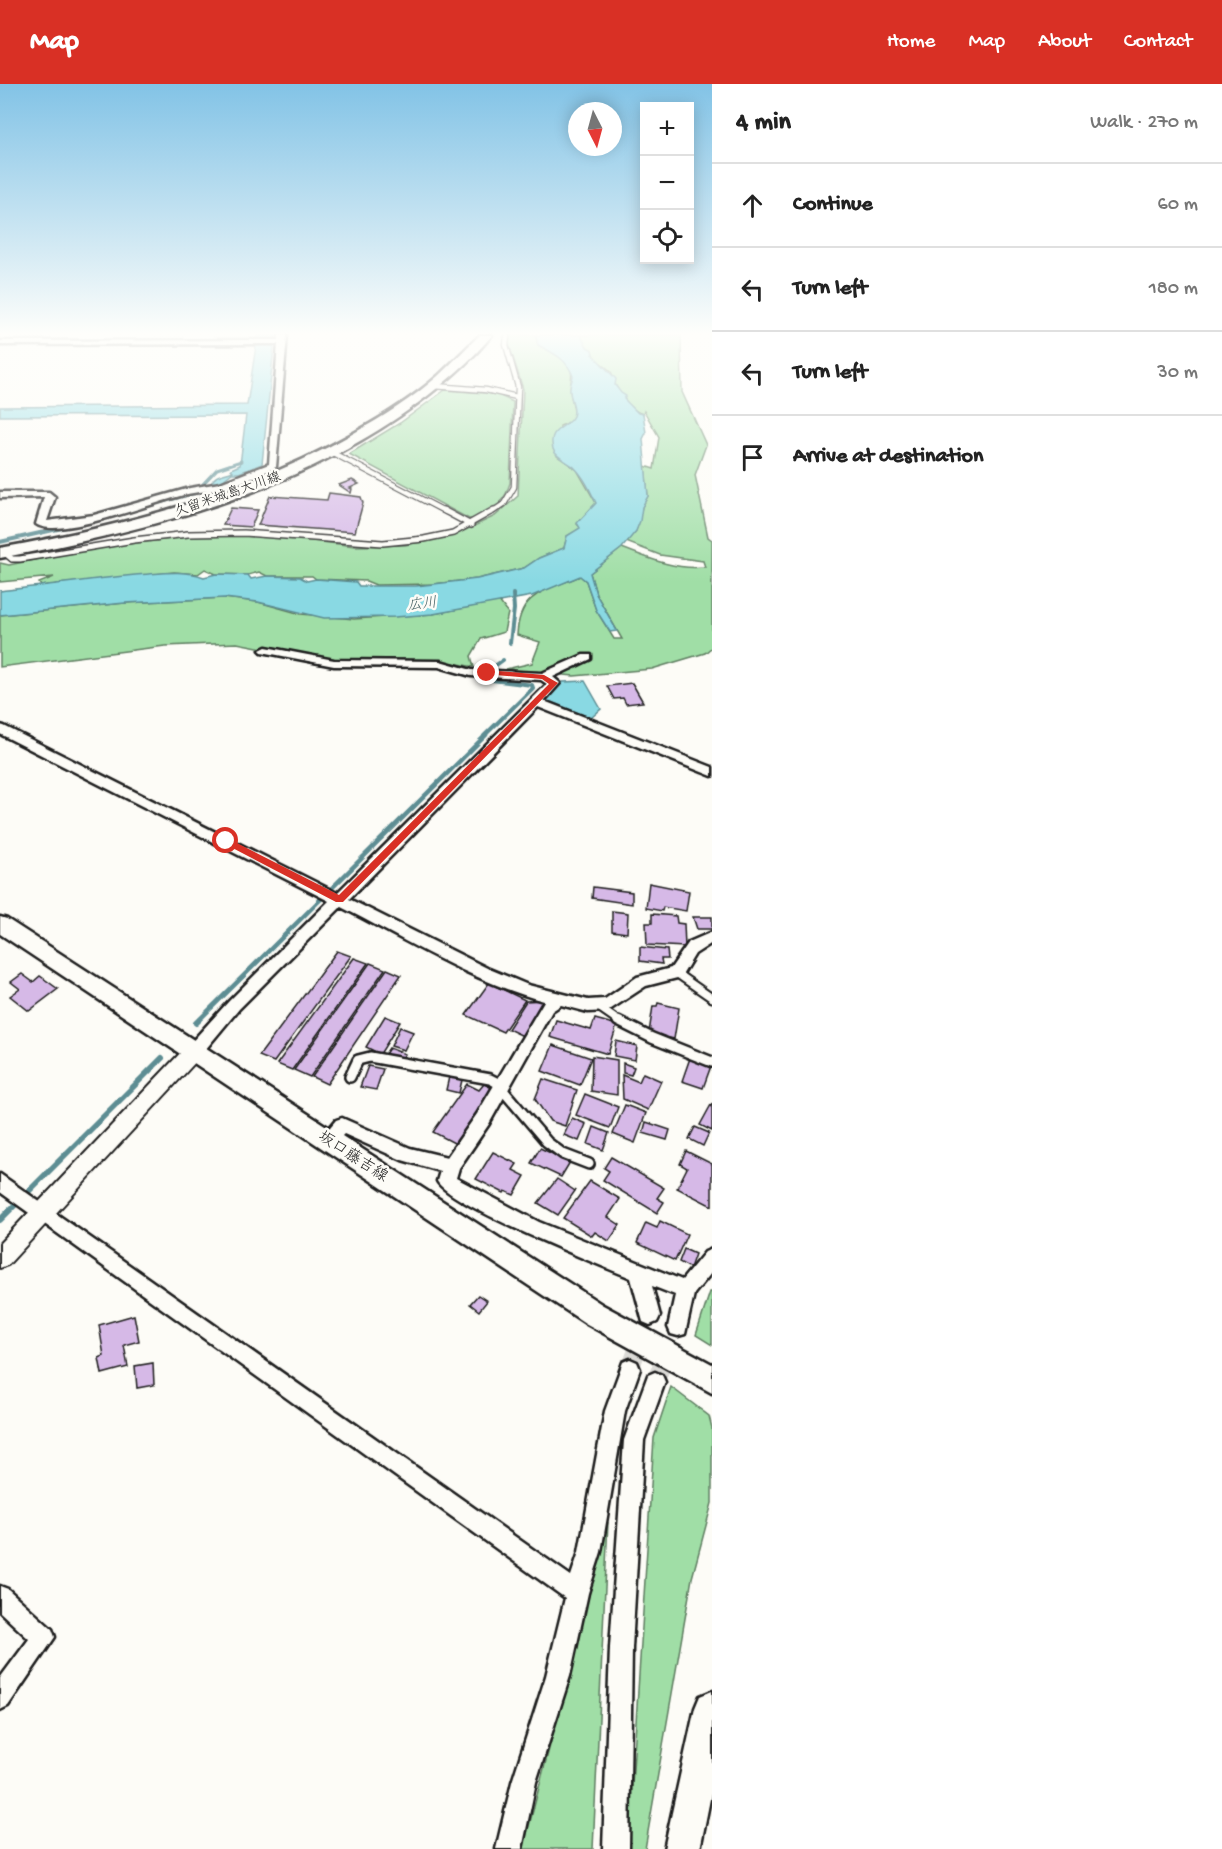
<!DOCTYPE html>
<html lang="en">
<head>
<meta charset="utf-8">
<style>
	body { margin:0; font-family:"Gochi Hand","Klee One",sans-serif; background:#f2f2f2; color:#222 }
	.controls { position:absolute; right:18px; top:18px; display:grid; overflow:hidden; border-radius:0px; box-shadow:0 3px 15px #0003 }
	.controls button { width:54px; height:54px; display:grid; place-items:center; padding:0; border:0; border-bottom:2px solid #e0e0e0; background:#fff; color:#222; font:30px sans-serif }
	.compass { position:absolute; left:568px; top:18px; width:54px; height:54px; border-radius:50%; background:#fff; box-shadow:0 3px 15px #0003; rotate:174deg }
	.stop { position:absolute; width:18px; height:18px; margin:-14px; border:4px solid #d93025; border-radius:50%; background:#fff }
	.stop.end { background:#d93025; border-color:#fff; box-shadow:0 2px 6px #0008 }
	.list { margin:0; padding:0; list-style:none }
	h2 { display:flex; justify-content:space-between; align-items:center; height:78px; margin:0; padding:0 24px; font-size:26px }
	h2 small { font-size:20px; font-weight:400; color:#767676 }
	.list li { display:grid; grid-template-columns:39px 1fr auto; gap:18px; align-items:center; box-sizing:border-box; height:84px; padding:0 24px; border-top:2px solid #e0e0e0 }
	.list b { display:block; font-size:22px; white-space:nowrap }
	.list em { font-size:20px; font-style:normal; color:#767676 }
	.icon { flex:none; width:33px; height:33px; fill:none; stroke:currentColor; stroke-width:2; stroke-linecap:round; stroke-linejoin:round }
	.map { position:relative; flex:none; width:712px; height:1765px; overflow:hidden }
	header { display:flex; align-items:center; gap:36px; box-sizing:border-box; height:84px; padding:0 30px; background:#d93025; color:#fff }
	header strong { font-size:28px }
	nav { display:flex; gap:33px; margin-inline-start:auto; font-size:21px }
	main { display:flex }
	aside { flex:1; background:#fff }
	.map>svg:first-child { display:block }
</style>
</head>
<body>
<header>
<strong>Map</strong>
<nav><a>Home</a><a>Map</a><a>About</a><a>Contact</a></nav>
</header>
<main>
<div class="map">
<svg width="712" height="1765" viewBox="0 0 712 1765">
	<rect width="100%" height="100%" fill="#fdfcf7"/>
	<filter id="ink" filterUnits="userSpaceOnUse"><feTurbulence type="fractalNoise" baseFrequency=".0167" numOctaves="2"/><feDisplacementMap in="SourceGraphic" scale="12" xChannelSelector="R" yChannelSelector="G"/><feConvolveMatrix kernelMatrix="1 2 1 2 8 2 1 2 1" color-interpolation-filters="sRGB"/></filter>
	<g filter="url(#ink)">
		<g fill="#a0dea6" stroke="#5e7d61" stroke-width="1.5">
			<path d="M511,251H535L538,261C547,266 560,271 567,279C575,290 570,296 570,306C571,322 583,335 560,342L557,372L577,386L596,419L577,440L581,444L567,452L564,464L539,474L524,484L477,495L433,500L376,501L366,497L316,495L312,492H267L259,488L248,491L216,490L205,485L198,490L174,488L41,502L39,499L54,493L0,498V479L9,481L100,463L190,453L262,451L355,462L405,461L455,451L495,432L518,412L523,305L509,260Z"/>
			<path d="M580,251H681L682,308L706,361L695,391L708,453L712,456V563L705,569L652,585L574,592L506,585L532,579L540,558L517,551C519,508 546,507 580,492L586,497L596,526L614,555H622L596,510L590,489L622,464C650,475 675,486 705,483L703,477L660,471L626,458L636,447L642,423L648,412L645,382L654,385L659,353L644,327L643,330C632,327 621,312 616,302C614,298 614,292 611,288C605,280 594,278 592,266L587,263Z"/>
			<polygon points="445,306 496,310 513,318 510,399 506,410 499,420 479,434 469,435 349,370 400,339"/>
			<polygon points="224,514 258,518 301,530 354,535 433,530 499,517 508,529 504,548 481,555 471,572 474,583 443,577 330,577 237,559 165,562 0,583 0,531 125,519"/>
			<polygon points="710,1208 712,1208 712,1261 696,1251"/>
			<polygon points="671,1303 709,1332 712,1344 712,1419 692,1494 645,1765 628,1765 654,1354"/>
			<polygon points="608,1438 593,1765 523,1765"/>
		</g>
		<g fill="#89d9e3" stroke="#5d8d93" stroke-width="1.5">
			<path d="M257,251H275V255H269L268,261L274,262L262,380L239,389H232C226,393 221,401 211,400C215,389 224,391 233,387L231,385L240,381L246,331L0,332V323L247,321L256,262L262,261L263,255H257Z"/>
			<path d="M536,251H580L587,263L592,266L593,271L616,295L615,301L621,309L626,312L624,315L638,329L643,330L646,349L643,355L648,412L642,423L640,437L636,447L622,464L590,489L596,510L617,547L610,548L596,526L586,497L580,492L532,512L433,530L395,533L324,534L258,518L224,514L125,519L0,531V507C45,502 90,495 135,491C158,490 182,485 204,493L216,490L248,491L251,495L267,492L300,493L307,497L316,495L356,498L359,502H416L477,495L524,484L539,474L564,464L567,452L580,444L577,439L596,419C590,406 584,393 574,383C568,378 555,373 553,365C547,343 567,345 573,332C577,322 569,315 570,305C570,301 572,297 573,292C566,274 553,269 538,261Z"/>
			<polygon points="585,597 601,625 591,634 546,616 563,598"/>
		</g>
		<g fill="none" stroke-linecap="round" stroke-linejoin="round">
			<g stroke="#5d8d93" stroke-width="3">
				<polyline points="201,402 217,385 241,377"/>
				<polyline points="133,426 196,409"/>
			</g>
			<g stroke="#5d8d93" stroke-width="4">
				<polyline points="0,458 80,440"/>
				<polyline points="510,559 514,525 513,510"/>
				<polyline points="484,652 533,604 532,601 492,596 492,584 503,576"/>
			</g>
			<polyline stroke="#5d8d93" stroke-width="4.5" points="197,938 486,651"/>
			<g stroke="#5d8d93" stroke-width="6">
				<polyline points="196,939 198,937"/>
				<polyline points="0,1136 162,974"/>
			</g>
		</g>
		<g fill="#d6b9e7" stroke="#1c1c1c" stroke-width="1.5">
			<polygon points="352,396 359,400 350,404 352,405 351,409 339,401"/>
			<polygon points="329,409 361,413 363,419 355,448 258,441 270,412 327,416"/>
			<polygon points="231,424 258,426 251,443 223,441"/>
			<polygon points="632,599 643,618 626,620 623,614 614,615 607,602"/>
			<polygon points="649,799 689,807 686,827 663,823 662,827 646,824"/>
			<polygon points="593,803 632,808 632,820 592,814"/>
			<polygon points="612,827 628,829 627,849 612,847"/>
			<polygon points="652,830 676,832 677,839 684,840 685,863 647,861 646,839 652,839"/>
			<polygon points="693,833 712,833 712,845 697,845"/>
			<polygon points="640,863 667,866 668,875 661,875 662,880 640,877"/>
			<polygon points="337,867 351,872 274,978 259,972"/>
			<polygon points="354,874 368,879 292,986 277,980"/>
			<polygon points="370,879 385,885 310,993 294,986"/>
			<polygon points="387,885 401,891 327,1000 312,993"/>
			<polygon points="22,890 33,898 40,892 58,905 29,927 10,912 20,905 11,898"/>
			<polygon points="489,899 525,916 503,948 466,931"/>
			<polygon points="545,916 523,952 508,945 526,917"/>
			<polygon points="658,919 679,924 674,955 649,949 653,922 657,922"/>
			<polygon points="385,932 400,938 380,970 366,963"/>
			<polygon points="595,935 617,941 608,970 550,953 556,936 591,946"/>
			<polygon points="400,943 413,948 404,966 391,962"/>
			<polygon points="616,957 637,962 635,976 614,972"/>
			<polygon points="553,961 591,974 580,1001 542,987"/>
			<polygon points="389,964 405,970 401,976 385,970"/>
			<polygon points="592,972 617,976 617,1011 591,1007"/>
			<polygon points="690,974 711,982 703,1004 682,997"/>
			<polygon points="623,979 634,983 631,991 623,989"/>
			<polygon points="368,982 383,985 376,1006 360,1003"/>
			<polygon points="643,989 661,997 648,1026 623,1015 622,991 639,998"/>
			<polygon points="449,993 462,996 459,1009 446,1006"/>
			<polygon points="543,995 577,1006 565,1042 550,1037 535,1015"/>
			<polygon points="467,1000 479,1006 484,1000 496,1006 458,1061 433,1048"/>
			<polygon points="585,1010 618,1023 610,1044 576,1031"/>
			<polygon points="712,1019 712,1047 700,1041"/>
			<polygon points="625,1021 646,1029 635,1059 613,1050"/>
			<polygon points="572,1034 586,1040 579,1057 564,1051"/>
			<polygon points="646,1038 670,1046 667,1056 643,1049"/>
			<polygon points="594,1043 609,1049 603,1066 588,1060"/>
			<polygon points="695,1043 709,1049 703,1062 689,1055"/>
			<polygon points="540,1064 570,1078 561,1093 531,1079"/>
			<polygon points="686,1067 712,1080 712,1122 677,1104 687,1084 680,1080"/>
			<polygon points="493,1068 517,1080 513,1086 525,1092 514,1111 505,1107 504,1109 476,1095"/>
			<polygon points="611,1073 664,1104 657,1114 664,1118 657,1129 603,1096 609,1087 604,1084"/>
			<polygon points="557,1095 575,1107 558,1131 538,1119"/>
			<polygon points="590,1097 620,1115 608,1133 620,1141 609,1157 595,1148 592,1152 563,1134"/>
			<polygon points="660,1137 687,1150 675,1177 637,1159 646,1139 657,1144"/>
			<polygon points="684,1165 695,1170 690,1184 679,1178"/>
			<polygon points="478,1211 487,1217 479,1227 470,1220"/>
			<polygon points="134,1231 139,1257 124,1261 128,1283 102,1290 99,1274 104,1272 99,1241"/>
			<polygon points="153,1279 154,1301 137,1304 135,1282"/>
		</g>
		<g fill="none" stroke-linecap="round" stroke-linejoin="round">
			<g stroke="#dbdad6" stroke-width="18" stroke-dasharray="18 9" stroke-linecap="butt">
				<polyline points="630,1285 650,1232"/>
				<polyline points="655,1298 678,1243"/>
			</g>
			<defs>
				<g id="service-far3">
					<polyline points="434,302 486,306 517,313"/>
					<polyline points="331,368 446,428"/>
					<polyline points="492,428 504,420 514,403 518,303 506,261 507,251"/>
				</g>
				<g id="service-far2">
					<polyline points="443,426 471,441"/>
					<polyline points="4,468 12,475 20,475 134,456 188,450 244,449 383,459 424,455 453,449 494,426"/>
				</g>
				<g id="service-far1">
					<polyline points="676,889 712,914"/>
					<polyline points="597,922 620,938"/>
				</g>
				<g id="service">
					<polyline points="618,937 652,954 712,978"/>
					<polyline points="350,993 358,976 370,973 490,995 496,998 547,1058 563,1070 589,1080"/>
				</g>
				<g id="minor">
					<path d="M279,251H287L276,383C261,390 245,397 229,403C217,407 205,407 193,409C163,414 59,457 36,440L44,413L0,414V408H49L55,413L47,437L94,431L190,404L220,399L269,380L278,260L0,261V257L279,256Z"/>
					<path d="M266,563L334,576L440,577L472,586L542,589L583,571H591V575L553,593L560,599L544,617L712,683V692L538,623L349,815L487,884L528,901L588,916L605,915L637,893L671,884L689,858L712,848V859L695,870L681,893L646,902L608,927L588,928L561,921L552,927L489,1040L459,1084L456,1094L539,1138L682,1196L705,1168L712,1165V1188L694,1210L685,1250L678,1252L671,1250L668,1243L675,1211L652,1202L660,1232L657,1238L650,1241L643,1238L631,1194C600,1181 449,1121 437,1097L440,1087L402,1076L344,1050C337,1057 333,1064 323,1060L320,1055L336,1036L342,1034L410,1064L447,1073L477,1030L544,917C473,898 406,856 341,823L239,925L200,972L194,973L188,972L186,967L188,962L229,917L329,817L0,650V641L4,642L337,809L547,600L541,596L471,592L439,583L334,582L262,568L260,566Z"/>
					<polygon points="0,1090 571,1492 579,1468 605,1327 623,1278 630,1275 637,1278 640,1285 625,1327 601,1468 588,1509 570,1592 536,1698 522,1765 496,1765 512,1698 546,1592 565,1514 0,1108"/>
					<polygon points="655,1288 662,1291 665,1298 644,1356 632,1564 629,1765 603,1765 610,1564 624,1356 648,1291"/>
					<polygon points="0,1502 8,1505 52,1545 55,1553 8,1622 0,1626 0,1594 29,1555 0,1528"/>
				</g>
				<polygon id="tertiary" points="194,959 201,962 204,967 201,972 8,1181 0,1184 0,1159 187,962"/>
				<g id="secondary">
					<polygon points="0,833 7,835 603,1221 712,1280 712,1309 585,1239 0,850"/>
					<polygon points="712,1607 712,1705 700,1765 664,1765 695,1624 700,1612"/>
				</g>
				<path id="primary" d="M480,251H492C471,277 445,299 418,319C297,409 146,447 0,474V464C123,442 245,411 354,349C383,333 413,314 438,292C452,279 466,264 480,251Z"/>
			</defs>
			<use href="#service-far3" stroke="#1c1c1c" stroke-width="7"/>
			<use href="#service-far2" stroke="#1c1c1c" stroke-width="8"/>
			<use href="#service-far1" stroke="#1c1c1c" stroke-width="11"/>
			<use href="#service" stroke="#1c1c1c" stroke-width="14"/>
			<use href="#minor" stroke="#1c1c1c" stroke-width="5"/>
			<use href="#tertiary" stroke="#1c1c1c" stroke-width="4"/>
			<use href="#secondary" stroke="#1c1c1c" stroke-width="5"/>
			<use href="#primary" stroke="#1c1c1c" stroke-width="5"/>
			<use href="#service-far3" stroke="#fdfcf7" stroke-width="4.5"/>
			<use href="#service-far2" stroke="#fdfcf7" stroke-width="5"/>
			<use href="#service-far1" stroke="#fdfcf7" stroke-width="7"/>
			<use href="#service" stroke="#fdfcf7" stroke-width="9"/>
			<use href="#minor" fill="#fdfcf7" fill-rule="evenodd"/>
			<use href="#tertiary" fill="#fdfcf7" fill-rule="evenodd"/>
			<use href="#secondary" fill="#fdfcf7" fill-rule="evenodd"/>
			<use href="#primary" fill="#fdfcf7" fill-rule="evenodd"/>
		</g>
	</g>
	<linearGradient id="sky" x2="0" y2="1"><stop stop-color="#82c3e6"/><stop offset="0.5" stop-color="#fefefb"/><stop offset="1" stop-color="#fefefb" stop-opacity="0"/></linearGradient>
	<rect width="712" height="498" fill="url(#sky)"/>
	<polygon fill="#d93025" points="487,586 544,591 558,599 343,818 336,818 223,759 223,755 229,755 339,811 549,600 542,595 484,590 483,589"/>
	<g text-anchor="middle" stroke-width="5" stroke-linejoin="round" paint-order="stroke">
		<g font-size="14" fill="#1c1c1c" stroke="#fdfcf7">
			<text transform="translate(227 409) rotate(-19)" y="5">久留米城島大川線</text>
		</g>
		<g font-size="15" font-style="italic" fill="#425e62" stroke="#fdfcf7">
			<text transform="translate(422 519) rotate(-7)" y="5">広川</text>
		</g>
		<g font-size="16" fill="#1c1c1c" stroke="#fdfcf7">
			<text transform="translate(354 1071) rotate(33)" y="6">坂口藤吉線</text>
		</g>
	</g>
</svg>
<div class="controls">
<button>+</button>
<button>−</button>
<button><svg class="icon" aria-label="locate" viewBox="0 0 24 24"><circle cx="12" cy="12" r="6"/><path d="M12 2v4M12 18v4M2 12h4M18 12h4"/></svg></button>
</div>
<svg class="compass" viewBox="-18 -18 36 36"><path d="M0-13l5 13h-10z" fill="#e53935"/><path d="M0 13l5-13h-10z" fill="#767676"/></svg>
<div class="stop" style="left:226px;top:757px"></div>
<div class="stop end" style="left:487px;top:589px"></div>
</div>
<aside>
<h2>4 min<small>Walk · 270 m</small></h2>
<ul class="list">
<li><svg class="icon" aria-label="ahead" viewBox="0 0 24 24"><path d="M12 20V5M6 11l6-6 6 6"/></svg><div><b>Continue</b></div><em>60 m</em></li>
<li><svg class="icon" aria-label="left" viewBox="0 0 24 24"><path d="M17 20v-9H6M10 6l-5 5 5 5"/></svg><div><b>Turn left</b></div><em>180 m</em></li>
<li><svg class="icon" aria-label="left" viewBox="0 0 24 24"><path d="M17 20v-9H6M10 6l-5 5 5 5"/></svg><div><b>Turn left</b></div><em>30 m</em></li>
<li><svg class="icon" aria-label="arrive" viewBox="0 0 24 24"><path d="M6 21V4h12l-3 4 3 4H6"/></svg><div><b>Arrive at destination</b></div></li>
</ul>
</aside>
</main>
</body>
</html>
